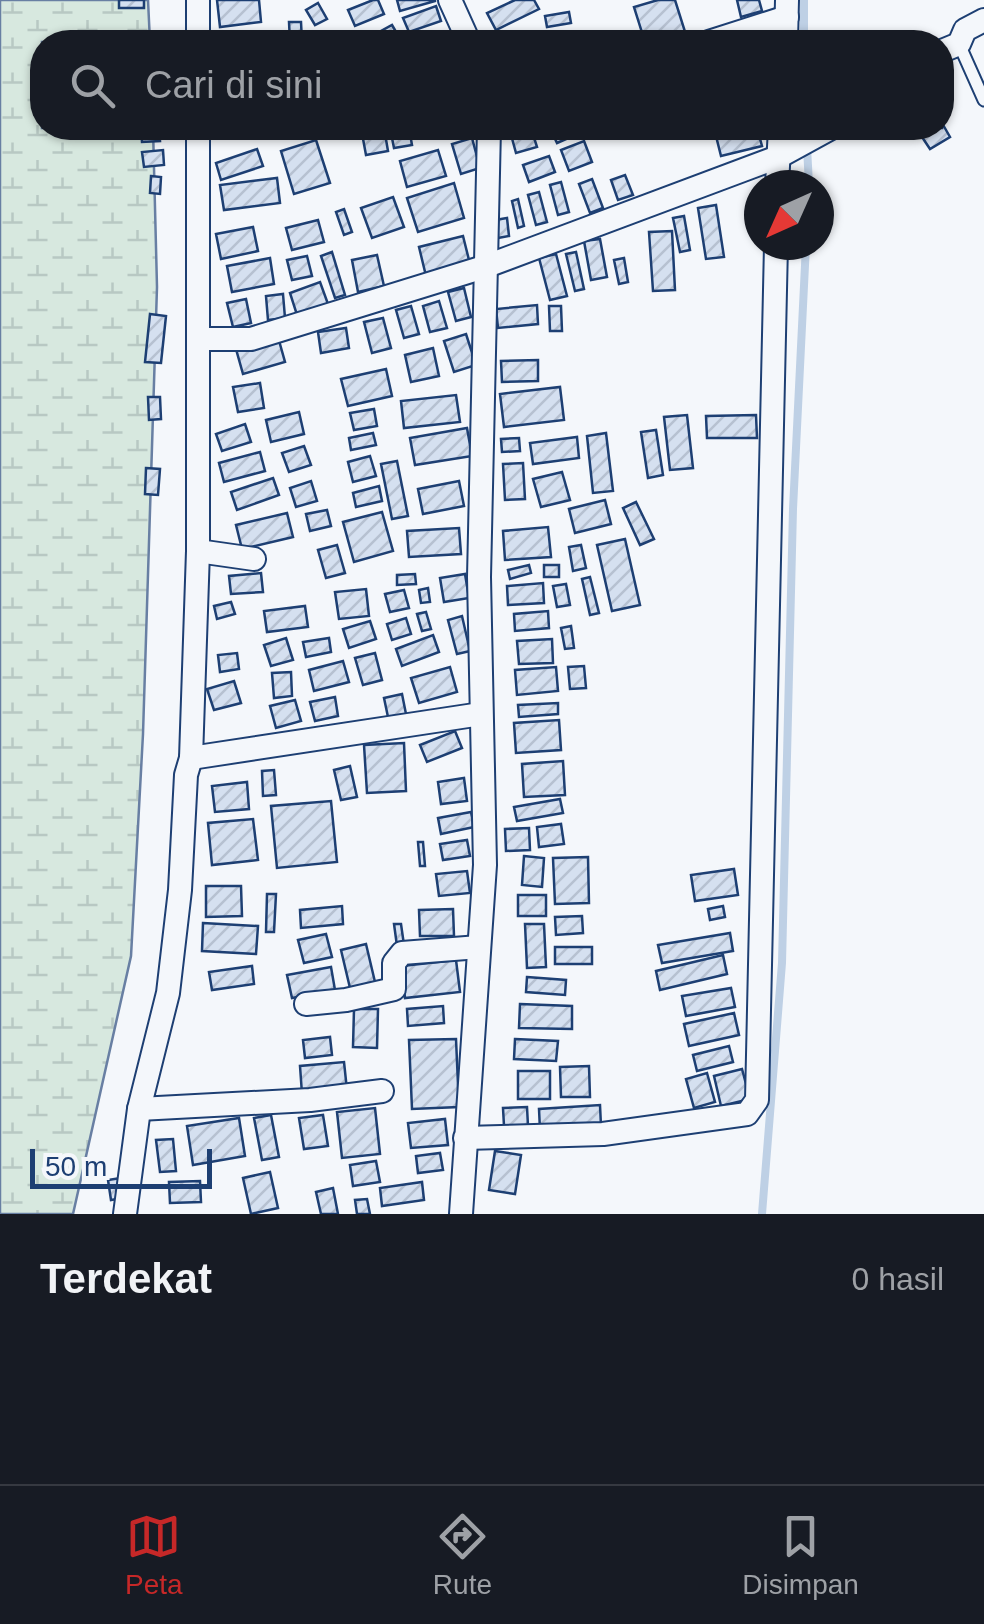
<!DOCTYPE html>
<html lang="id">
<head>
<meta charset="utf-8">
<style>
	body { margin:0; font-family:Helvetica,sans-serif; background:#20242c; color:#f1f3f6 }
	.compass { position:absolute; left:744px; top:170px; width:90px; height:90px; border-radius:50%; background:#171b24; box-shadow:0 2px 8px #0004; rotate:225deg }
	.scale { position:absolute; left:30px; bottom:25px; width:182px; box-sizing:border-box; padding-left:10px; border:5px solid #1d3f73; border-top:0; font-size:28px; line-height:35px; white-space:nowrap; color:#1d3f73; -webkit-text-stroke:8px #f4f7fb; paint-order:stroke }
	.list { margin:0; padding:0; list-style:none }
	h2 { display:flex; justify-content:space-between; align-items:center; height:130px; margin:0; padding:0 40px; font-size:42px }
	h2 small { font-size:32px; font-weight:400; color:#9ea1a6 }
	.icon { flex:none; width:55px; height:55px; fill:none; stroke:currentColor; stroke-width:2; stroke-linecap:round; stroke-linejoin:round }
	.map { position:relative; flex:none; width:984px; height:1214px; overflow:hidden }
	.search { position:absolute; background:#171b24; box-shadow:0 2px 8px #0004; left:30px; right:30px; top:30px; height:110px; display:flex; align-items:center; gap:25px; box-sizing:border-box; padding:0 35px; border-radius:40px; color:#9ea1a6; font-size:38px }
	.sheet { height:270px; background:#171b24 }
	nav { display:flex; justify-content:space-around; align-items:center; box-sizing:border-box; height:140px; border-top:2px solid #363941; background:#171b24; font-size:28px; color:#9ea1a6 }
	nav a { display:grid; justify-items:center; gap:5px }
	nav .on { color:#c62828 }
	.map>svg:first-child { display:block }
</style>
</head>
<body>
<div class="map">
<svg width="984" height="1214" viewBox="0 0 984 1214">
	<defs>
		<pattern id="wetland-marsh" width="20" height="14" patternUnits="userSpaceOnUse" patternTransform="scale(2.5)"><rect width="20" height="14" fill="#d7e8df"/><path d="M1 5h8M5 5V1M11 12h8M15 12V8" fill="none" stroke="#b8c8c3"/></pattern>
		<pattern id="building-hatch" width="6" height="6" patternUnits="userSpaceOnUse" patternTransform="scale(2.5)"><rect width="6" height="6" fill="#d5e0f0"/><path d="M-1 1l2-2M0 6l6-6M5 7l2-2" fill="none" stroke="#b6c1d1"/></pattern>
	</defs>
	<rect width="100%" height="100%" fill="#f4f7fb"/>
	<polygon fill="url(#wetland-marsh)" stroke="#687fa3" stroke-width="2.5" points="0,0 148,0 150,42 42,42 42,128 153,128 157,287 143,734 131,956 73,1214 0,1214"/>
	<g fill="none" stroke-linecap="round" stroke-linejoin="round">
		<g stroke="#bed0e5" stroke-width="8">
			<polyline points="804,0 804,42"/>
			<polyline points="806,128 809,185"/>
			<polyline points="762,1214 782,963 793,509 806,245"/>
		</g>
	</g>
	<g fill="url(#building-hatch)" stroke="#1d3f73" stroke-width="2.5">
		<rect x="119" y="0" width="25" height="8"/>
		<polygon points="217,0 259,0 261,22 220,27"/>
		<polygon points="373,0 378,0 384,14 355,26 348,10"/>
		<polygon points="397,0 435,0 435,1 400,11"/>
		<polygon points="515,0 534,0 539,9 496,30 487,13"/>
		<polygon points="658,0 675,0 687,38 671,42 645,42 634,7"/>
		<polygon points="737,0 759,0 762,11 741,17"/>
		<polygon points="318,3 327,19 315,25 306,10"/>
		<polygon points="436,6 441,21 409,32 403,18"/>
		<polygon points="569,12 571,23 547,27 545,16"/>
		<polygon points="289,22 301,22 302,42 290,42"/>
		<polygon points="392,25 402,42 376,42 372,36"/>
		<polygon points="533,33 536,42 503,42"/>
		<polygon points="942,123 950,137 930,149 916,128 942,128"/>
		<polygon points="141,128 159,128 160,141 142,142"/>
		<polygon points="361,128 384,128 388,151 366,155"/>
		<polygon points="390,128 409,128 412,145 394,148"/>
		<polygon points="523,128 531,128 537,147 516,153 510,131"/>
		<polygon points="550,128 586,128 587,130 557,143"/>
		<polygon points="714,128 757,128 762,146 721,156"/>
		<polygon points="472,138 480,168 461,174 452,144"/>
		<polygon points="316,140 330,183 294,194 281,151"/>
		<polygon points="584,141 592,162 569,171 561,150"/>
		<polygon points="257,149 263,166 221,180 216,163"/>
		<polygon points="163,150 164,165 144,167 142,152"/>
		<polygon points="438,150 446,176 407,187 400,161"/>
		<polygon points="549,156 555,172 529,182 523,165"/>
		<polygon points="625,175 633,195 618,200 611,180"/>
		<polygon points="151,176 161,177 160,194 150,193"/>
		<polygon points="277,178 280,203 224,210 220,185"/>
		<polygon points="592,179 603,208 590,213 579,184"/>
		<polygon points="561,182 569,212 558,215 550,185"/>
		<polygon points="454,183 464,218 418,232 407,198"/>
		<polygon points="539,192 547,222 536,225 528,195"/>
		<polygon points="393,197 404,227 372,238 361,208"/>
		<polygon points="518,199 524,226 518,228 512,201"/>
		<polygon points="716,205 724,257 706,259 698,208"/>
		<polygon points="344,209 352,232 344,235 336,212"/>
		<polygon points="684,216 690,250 680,252 673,218"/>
		<polygon points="507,218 509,236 498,238 495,220"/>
		<polygon points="318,220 324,242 292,250 286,228"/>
		<polygon points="253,227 258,251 221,259 216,234"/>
		<polygon points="672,231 675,290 653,291 649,232"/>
		<polygon points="463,236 470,264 426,276 419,247"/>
		<polygon points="600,239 607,277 591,280 584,241"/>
		<polygon points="332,252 345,295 335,298 321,256"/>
		<polygon points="576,252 584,289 575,291 566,254"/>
		<polygon points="556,254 567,296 550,300 539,258"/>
		<polygon points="377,255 384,286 358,292 352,260"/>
		<polygon points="307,256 312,276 292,280 287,260"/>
		<polygon points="270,258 274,284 232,292 227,266"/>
		<polygon points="624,258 628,282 619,284 614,260"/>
		<polygon points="320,282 328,304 297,315 290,293"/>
		<polygon points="464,288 471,317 456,321 448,292"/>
		<polygon points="283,294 285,318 268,320 266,296"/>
		<polygon points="246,299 251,323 233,327 227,303"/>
		<polygon points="439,301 447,328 430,332 423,306"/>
		<polygon points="537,305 538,324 498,328 496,309"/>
		<polygon points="411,306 419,334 404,338 396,310"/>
		<polygon points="549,306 561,306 562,331 550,331"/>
		<polygon points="150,314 166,316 161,363 145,362"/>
		<polygon points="383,318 391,348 372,353 364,322"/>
		<polygon points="346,328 349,348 321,353 318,332"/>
		<polygon points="466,334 476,365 454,372 444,341"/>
		<polygon points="278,337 285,362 243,374 236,349"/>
		<polygon points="433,348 439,376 411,382 405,355"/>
		<polygon points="538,360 538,381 502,382 501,361"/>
		<polygon points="386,369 392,396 348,406 341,379"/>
		<polygon points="260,383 264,408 238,412 233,387"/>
		<polygon points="560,387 564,420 504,427 500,394"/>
		<polygon points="456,395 460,422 404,428 401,401"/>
		<polygon points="148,397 160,397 161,419 149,420"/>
		<polygon points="374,409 377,426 354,430 350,413"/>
		<polygon points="299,412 304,434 271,442 266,420"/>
		<polygon points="687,415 693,468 670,470 664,417"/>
		<polygon points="756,415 757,438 707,438 706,416"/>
		<polygon points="245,424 251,442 222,451 216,434"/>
		<polygon points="467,428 472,456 415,465 410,438"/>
		<polygon points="656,430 663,475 648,478 641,432"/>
		<polygon points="373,433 376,445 351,450 349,438"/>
		<polygon points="606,433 613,491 593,493 587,436"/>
		<polygon points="577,437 579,458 533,464 530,443"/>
		<polygon points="519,438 520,451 502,452 501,439"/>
		<polygon points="304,446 311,465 289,472 282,453"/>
		<polygon points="260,452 265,471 224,482 219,463"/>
		<polygon points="370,456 376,476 353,482 348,462"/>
		<polygon points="397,461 408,516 392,519 381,464"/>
		<polygon points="523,463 525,499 505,500 503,464"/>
		<polygon points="146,468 160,469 158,495 145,494"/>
		<polygon points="562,472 570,500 541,507 533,479"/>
		<polygon points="273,478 279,495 237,510 231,492"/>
		<polygon points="311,481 317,501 296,507 290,488"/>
		<polygon points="459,481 464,506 423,514 418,489"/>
		<polygon points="379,486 382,501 356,507 353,493"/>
		<polygon points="605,500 611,524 575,533 569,509"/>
		<polygon points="636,502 654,539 640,545 623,508"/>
		<polygon points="327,510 331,526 310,531 306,514"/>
		<polygon points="382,512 393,551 354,562 343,522"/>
		<polygon points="287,513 293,537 242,549 236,525"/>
		<polygon points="548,527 551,557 505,560 503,531"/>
		<polygon points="459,528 461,554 409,557 407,531"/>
		<polygon points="625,539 640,605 612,611 597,545"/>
		<polygon points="337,545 345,573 326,578 318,550"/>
		<polygon points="581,545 586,568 573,571 569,547"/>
		<polygon points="529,565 531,573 510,579 508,570"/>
		<rect x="544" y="565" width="15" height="12"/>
		<polygon points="261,573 263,592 231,594 229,576"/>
		<polygon points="415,574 416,584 397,585 397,575"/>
		<polygon points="465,574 469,598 444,602 440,578"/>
		<polygon points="590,577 599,613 590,615 582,579"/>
		<polygon points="543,583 544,603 508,605 507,586"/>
		<polygon points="566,584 570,605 557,607 553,586"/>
		<polygon points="428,588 430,602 421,603 419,590"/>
		<polygon points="366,589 369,616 339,619 335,592"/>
		<polygon points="404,590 409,608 390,612 385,594"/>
		<polygon points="231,602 235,614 217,619 214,606"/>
		<polygon points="305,606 308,627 267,632 264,611"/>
		<polygon points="548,611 549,628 515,631 514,614"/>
		<polygon points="426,612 431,629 422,631 417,614"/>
		<polygon points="462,616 470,651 457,654 448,620"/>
		<polygon points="406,618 411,634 392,640 387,624"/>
		<polygon points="370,621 376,639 349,648 343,629"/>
		<polygon points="571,626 574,648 565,649 561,628"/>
		<polygon points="433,635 439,652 402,666 396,649"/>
		<polygon points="286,638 293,660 271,666 264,645"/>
		<polygon points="329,638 331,652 306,657 303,642"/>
		<polygon points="552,639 553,663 519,664 517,641"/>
		<polygon points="237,653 239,669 220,672 218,655"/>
		<polygon points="375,653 382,680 363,685 355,658"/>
		<polygon points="343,661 349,682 314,691 309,670"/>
		<polygon points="584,666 586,688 570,689 568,667"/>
		<polygon points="450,667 457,692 419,703 411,678"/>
		<polygon points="556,667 558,691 517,695 515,670"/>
		<polygon points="291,672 292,696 274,698 272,673"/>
		<polygon points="234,681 241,703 214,710 207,689"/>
		<polygon points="402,694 406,714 388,717 384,698"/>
		<polygon points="335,697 338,716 315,721 310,702"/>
		<polygon points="295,700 301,721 276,728 270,706"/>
		<polygon points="558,703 558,714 519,717 518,705"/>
		<polygon points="559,720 561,750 516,753 514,723"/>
		<polygon points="455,731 462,748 427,762 420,745"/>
		<polygon points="404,743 406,791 367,793 364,745"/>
		<polygon points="563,761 565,795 524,797 522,764"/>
		<polygon points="350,766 357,797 341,800 334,770"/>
		<polygon points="274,770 276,795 263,796 262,771"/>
		<polygon points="464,778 467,801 441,804 438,782"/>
		<polygon points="247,782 249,809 215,812 212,786"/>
		<polygon points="560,799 563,813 517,821 514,807"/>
		<polygon points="331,801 337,862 277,868 271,806"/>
		<polygon points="471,812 474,827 441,834 438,818"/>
		<polygon points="253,819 258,860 212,865 208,823"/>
		<polygon points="561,824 564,844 539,847 537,827"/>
		<polygon points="529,828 530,850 506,851 505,829"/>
		<polygon points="467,840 470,856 443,860 440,844"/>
		<polygon points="418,842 423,842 425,866 420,866"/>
		<polygon points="524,856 544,858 542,887 522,885"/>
		<polygon points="588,857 589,903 555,904 553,858"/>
		<polygon points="734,869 738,895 695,901 691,875"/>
		<polygon points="467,871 470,893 439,896 436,874"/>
		<polygon points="206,886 241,886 242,916 206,917"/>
		<polygon points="267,894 276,894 274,932 266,932"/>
		<rect x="518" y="895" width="28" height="21"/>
		<polygon points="342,906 343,924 301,928 300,910"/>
		<polygon points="723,906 725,917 710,920 708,909"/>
		<polygon points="453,909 454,936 420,936 419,910"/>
		<polygon points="582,916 583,933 556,935 555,917"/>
		<polygon points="203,923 258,926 256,954 202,951"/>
		<polygon points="394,924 401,924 404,945 397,946"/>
		<polygon points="525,924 544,924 546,967 527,968"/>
		<polygon points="730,933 733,951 662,963 658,945"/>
		<polygon points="326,934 332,957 304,963 298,940"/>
		<polygon points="366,944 375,982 350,988 341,950"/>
		<rect x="555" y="947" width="37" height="17"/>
		<polygon points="723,955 727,974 660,990 656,971"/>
		<polygon points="456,960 460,992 405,998 402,966"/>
		<polygon points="252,966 254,984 212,990 209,972"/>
		<polygon points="331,967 335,990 292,998 287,975"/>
		<polygon points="527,977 566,980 565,995 526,992"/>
		<polygon points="731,988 735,1007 686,1016 682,996"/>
		<polygon points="520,1004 572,1006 572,1029 519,1028"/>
		<polygon points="443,1006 444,1023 408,1026 407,1009"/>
		<polygon points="354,1009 378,1009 377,1048 353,1047"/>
		<polygon points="734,1013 739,1035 689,1046 684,1024"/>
		<polygon points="330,1037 332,1055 305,1058 303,1040"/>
		<polygon points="456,1039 459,1107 412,1109 409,1040"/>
		<polygon points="515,1039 558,1041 556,1061 514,1059"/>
		<polygon points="729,1046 733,1062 697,1071 693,1055"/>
		<polygon points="344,1062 347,1090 302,1094 300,1066"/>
		<polygon points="589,1066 590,1097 561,1097 560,1067"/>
		<polygon points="742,1069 750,1099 721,1106 714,1076"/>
		<rect x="518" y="1071" width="32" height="28"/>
		<polygon points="707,1073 715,1102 694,1108 686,1079"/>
		<polygon points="600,1105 601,1126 540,1130 539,1109"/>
		<polygon points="527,1107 528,1126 504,1126 503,1108"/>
		<polygon points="375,1108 380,1154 342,1158 337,1112"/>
		<polygon points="271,1115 279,1157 262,1160 254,1118"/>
		<polygon points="323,1115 328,1146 304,1149 299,1118"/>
		<polygon points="239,1118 245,1156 193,1165 187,1126"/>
		<polygon points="445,1119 448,1145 411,1148 408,1123"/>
		<polygon points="173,1139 176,1171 160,1172 156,1140"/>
		<polygon points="495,1151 521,1155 515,1194 489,1190"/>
		<polygon points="440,1153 443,1170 418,1173 416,1156"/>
		<polygon points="376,1161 380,1182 353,1186 350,1165"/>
		<polygon points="270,1172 278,1208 251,1214 243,1178"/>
		<polygon points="121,1178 123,1198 111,1200 108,1180"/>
		<polygon points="200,1181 201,1202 170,1203 169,1182"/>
		<polygon points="422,1182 424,1200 382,1206 380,1188"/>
		<polygon points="333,1188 338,1214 321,1214 316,1192"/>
		<polygon points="367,1199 370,1214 357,1214 355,1200"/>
	</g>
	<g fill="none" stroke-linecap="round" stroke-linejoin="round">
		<defs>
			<polyline id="lane" points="959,44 984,100"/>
			<g id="street">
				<polyline points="198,0 198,42"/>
				<polyline points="450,0 469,42"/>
				<polyline points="709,42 787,17"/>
				<polyline points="786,42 787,0"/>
				<polyline points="942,51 959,44 965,30 984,20"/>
				<polyline points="777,185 780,128"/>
				<polyline points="198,339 251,339 484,267 778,157 831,128"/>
				<polyline points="198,551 254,559"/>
				<polyline points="191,758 481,714"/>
				<polyline points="306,1004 346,1000 394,989 394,963 402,953 479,947"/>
				<polyline points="139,1109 310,1100 382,1091"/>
				<polyline points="465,1138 603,1134 747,1114 757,1100 776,245"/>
				<polyline points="125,1214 139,1109 168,993 180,890 186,775 191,758 198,551 198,128"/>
				<polyline points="461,1214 485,865 479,577 489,128"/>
			</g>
		</defs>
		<use href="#lane" stroke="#1d3f73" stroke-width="15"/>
		<use href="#street" stroke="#1d3f73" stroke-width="26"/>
		<use href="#lane" stroke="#f4f7fb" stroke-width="11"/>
		<use href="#street" stroke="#f4f7fb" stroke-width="22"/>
	</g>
</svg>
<svg class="compass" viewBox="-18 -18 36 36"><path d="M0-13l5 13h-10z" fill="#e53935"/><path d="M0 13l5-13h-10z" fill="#9ea1a6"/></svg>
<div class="scale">50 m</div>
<div class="search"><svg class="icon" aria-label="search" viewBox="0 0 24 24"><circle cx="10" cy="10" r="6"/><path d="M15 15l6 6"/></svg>Cari di sini</div>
</div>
<section class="sheet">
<h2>Terdekat<small>0 hasil</small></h2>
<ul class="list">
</ul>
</section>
<nav>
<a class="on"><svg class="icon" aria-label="map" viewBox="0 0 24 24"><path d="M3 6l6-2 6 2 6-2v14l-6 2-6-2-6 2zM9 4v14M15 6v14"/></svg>Peta</a>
<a><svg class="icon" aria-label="directions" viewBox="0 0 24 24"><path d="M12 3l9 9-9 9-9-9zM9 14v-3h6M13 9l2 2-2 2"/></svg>Rute</a>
<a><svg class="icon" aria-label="saved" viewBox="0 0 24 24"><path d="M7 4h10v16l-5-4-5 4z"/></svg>Disimpan</a>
</nav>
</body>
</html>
